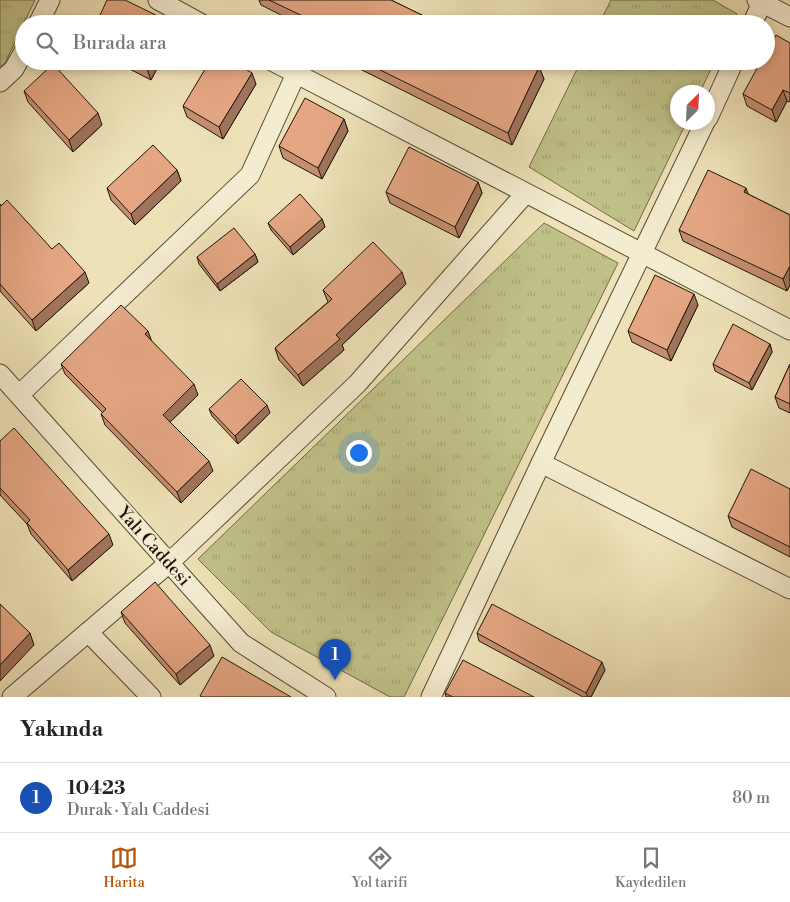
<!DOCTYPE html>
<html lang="tr">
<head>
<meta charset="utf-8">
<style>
	body { margin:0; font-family:"Libre Bodoni",serif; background:#f2f2f2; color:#222 }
	.compass { position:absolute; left:670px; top:85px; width:45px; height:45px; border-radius:50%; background:#fff; box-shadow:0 2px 8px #0003; rotate:24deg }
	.you { position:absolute; left:358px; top:452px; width:18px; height:18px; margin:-12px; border:4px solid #fff; border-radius:50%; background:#1a73e8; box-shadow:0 0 0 8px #1a73e833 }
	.badge { display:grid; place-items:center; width:32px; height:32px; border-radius:50%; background:#b45309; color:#fff; font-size:16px; font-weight:700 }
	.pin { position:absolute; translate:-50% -41px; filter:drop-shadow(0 1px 2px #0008) }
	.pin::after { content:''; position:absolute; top:26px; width:18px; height:15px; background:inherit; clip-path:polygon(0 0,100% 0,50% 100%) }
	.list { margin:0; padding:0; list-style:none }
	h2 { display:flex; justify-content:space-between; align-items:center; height:65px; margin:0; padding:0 20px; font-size:21px }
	h2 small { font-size:16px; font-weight:400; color:#767676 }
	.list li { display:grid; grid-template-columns:32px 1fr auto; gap:15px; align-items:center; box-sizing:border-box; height:70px; padding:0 20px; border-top:1px solid #e0e0e0 }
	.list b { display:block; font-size:19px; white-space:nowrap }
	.list p { margin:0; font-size:16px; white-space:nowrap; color:#767676 }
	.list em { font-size:16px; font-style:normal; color:#767676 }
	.icon { flex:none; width:28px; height:28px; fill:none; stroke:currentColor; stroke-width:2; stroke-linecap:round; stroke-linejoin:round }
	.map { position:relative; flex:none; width:790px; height:697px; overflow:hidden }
	.search { position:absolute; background:#fff; box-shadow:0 2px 8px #0003; left:15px; right:15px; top:15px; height:55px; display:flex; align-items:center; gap:12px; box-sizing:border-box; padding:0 18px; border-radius:28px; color:#767676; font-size:19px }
	.sheet { height:135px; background:#fff }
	nav { display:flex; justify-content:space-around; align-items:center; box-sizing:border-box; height:70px; border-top:1px solid #e0e0e0; background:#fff; font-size:14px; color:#767676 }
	nav a { display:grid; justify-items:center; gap:2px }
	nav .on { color:#b45309 }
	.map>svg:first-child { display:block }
</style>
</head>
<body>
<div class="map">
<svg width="790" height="697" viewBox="0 0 790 697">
	<defs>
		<pattern id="park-tufts" width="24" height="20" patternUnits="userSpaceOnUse" patternTransform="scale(1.25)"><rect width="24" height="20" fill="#c0c189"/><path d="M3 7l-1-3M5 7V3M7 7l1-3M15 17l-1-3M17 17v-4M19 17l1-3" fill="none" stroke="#a5a575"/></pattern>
	</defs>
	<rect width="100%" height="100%" fill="#eee1b7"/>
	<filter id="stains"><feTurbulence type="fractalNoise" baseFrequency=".004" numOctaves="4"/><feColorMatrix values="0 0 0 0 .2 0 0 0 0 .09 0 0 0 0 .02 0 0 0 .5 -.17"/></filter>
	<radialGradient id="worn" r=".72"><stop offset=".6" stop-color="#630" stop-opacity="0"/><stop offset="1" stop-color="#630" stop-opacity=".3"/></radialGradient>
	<g fill="url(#park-tufts)" stroke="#706b49">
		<polygon points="0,0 35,0 5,63 0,67"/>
		<polygon points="611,0 713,0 737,14 733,24 599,24"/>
		<polygon points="581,61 715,61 700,92 678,92 678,122 686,123 634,231 529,167"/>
		<polygon points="544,223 618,263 404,697 390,697 271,632 198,559"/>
	</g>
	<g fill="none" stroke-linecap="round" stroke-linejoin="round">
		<defs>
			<g id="minor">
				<polyline points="158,0 202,24"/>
				<polyline points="757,0 790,17"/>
				<polyline points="38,24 50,0"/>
				<polyline points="752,24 762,3"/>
				<polyline points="272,61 790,330"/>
				<polyline points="0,82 14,69 24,51"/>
				<polyline points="708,118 734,61"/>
				<polyline points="0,374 241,643 326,697"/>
				<polyline points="19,395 250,175 296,74"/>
				<polyline points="541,463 790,589"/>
				<polyline points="88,632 151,697"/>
				<polyline points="12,697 169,563 357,384 525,194"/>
				<polyline points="431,697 541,463 705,122"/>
			</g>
		</defs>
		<use href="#minor" stroke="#544834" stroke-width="21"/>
		<use href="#minor" stroke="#f4ecd0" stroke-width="19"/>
	</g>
	<g fill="#c48f71" stroke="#201509">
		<polygon points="259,0 391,0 430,19 431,22 434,24 299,24 261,5"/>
		<polygon points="790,43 790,102 787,101 776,122 747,106 743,94"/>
		<polygon points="114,61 161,61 151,80"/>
		<polygon points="344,61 527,61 539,67 544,79 512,145"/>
		<polygon points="256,84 223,139 187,117 183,106"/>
		<polygon points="24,91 102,125 73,152 28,102"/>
		<polygon points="344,119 348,131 322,179 283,158 279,146"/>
		<polygon points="177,170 181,181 135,225 111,200 107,188"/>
		<polygon points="478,182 482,193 459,238 390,203 386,192"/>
		<polygon points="748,194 790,215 790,285 787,291 683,241 679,230"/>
		<polygon points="0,204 52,249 89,283 36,331 0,291"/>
		<polygon points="322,219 325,227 293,255 271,230 268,223"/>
		<polygon points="255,254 258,262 220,291 199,264 197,257"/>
		<polygon points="406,284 342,345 344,350 303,386 279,360 275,348 328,302 323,290"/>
		<polygon points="698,305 671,361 632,342 628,331"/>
		<polygon points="151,340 198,395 170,422 213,471 181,503 105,425 101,414 103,413 65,374 61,364"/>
		<polygon points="770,344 772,352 752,390 715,371 713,364"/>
		<polygon points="790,364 790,413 779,408 775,397"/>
		<polygon points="209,409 270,413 238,444 212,416"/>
		<polygon points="0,441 113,545 72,581 31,534 27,524 0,495"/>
		<polygon points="790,489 790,557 732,527 728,516"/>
		<polygon points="121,612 214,656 180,685 125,623"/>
		<polygon points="477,633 605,670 591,697 583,697 479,641"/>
		<polygon points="445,693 534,697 446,697"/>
	</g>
	<g fill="#a0745c" stroke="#201509">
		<polygon points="151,61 161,61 151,80 147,69"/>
		<polygon points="539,67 544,79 512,145 508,133"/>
		<polygon points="252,73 256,84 223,139 219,127"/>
		<polygon points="783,90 787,101 776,122 772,110"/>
		<polygon points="98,113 102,125 73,152 69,140"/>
		<polygon points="344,119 348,131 322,179 318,168"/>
		<polygon points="177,170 181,181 135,225 131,214"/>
		<polygon points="478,182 482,193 459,238 455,227"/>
		<polygon points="746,188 750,199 744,192"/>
		<polygon points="322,219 325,227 293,255 290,247"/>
		<polygon points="255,254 258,262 220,291 217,284"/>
		<polygon points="790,266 790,285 787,291 783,279"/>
		<polygon points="85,272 89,283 36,331 32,320"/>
		<polygon points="402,272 406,284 342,345 344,350 303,386 298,375 336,335"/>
		<polygon points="694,294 698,305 671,361 667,350"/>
		<polygon points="148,331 152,342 145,334"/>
		<polygon points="770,344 772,352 752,390 749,383"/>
		<polygon points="194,384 198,395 167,425 163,415"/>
		<polygon points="267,405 270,413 238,444 235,436"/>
		<polygon points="209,461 213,471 181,503 177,492"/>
		<polygon points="109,534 113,545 72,581 68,570"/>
		<polygon points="30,633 34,645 0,681 0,665"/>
		<polygon points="210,645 214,656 180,685 176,674"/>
		<polygon points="602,662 605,670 591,697 588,697 586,693"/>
	</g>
	<g fill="#e4a683" stroke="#201509">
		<polygon points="107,0 125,0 170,22 170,24 96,24"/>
		<polygon points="269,0 391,0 430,19 429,21 434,24 309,24 311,20"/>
		<polygon points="776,35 790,43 790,93 783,90 772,110 743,94 761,61 766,61 766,52"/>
		<polygon points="132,61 151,61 147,69"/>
		<polygon points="210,61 233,61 252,73 219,127 183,106"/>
		<polygon points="362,61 527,61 539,67 508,133"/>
		<polygon points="53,64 98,113 69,140 24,91"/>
		<polygon points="305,98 344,119 318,168 279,146"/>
		<polygon points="153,145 177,170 131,214 107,188"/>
		<polygon points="409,147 478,182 455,227 386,192"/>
		<polygon points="708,170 746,188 744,192 790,215 790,266 783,279 679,230"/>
		<polygon points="300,194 322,219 290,247 268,223"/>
		<polygon points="7,200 52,249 59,243 85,272 32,320 0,284 0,204 1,206"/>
		<polygon points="234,228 255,254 217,284 197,257"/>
		<polygon points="373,242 402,272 336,335 340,339 298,375 275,348 332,299 323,290"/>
		<polygon points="655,275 694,294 667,350 628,331"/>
		<polygon points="121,305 148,331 145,334 194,384 163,415 209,461 177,492 101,414 106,409 61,364"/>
		<polygon points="733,324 770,344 749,383 713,364"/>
		<polygon points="790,364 790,404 775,397"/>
		<polygon points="241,379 267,405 235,436 209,409"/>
		<polygon points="14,428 109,534 68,570 27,523 30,520 0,488 0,441"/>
		<polygon points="751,469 790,489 790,547 728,516"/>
		<polygon points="155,582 210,645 176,674 121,612"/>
		<polygon points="0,604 30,633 0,665"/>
		<polygon points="492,604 602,662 586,693 477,633"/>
		<polygon points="222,657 291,697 203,697 200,696"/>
		<polygon points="463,660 534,697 453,697 445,693"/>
	</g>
	<g text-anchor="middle" stroke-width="4.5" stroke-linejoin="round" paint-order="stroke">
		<g font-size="18" fill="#201509" stroke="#f4ecd0">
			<text transform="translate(154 546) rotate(48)" y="6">Yalı Caddesi</text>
		</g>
	</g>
	<rect width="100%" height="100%" filter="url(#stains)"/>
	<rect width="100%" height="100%" fill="url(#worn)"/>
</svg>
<svg class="compass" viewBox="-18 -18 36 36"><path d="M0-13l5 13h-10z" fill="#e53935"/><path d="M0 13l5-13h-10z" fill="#767676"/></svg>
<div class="you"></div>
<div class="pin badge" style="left:335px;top:680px;background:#1a4fb4">1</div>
<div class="search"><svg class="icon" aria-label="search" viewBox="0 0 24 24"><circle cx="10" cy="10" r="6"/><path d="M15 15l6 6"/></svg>Burada ara</div>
</div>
<section class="sheet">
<h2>Yakında<small></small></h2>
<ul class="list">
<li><span class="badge" style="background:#1a4fb4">1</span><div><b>10423</b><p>Durak · Yalı Caddesi</p></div><em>80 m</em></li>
</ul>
</section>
<nav>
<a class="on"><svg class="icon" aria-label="map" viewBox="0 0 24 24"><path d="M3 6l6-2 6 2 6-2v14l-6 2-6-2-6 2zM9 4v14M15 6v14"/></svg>Harita</a>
<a><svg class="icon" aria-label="directions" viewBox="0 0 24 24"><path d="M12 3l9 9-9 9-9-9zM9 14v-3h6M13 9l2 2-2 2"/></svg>Yol tarifi</a>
<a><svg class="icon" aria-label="saved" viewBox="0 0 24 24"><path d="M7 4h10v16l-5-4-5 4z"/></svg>Kaydedilen</a>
</nav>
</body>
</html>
